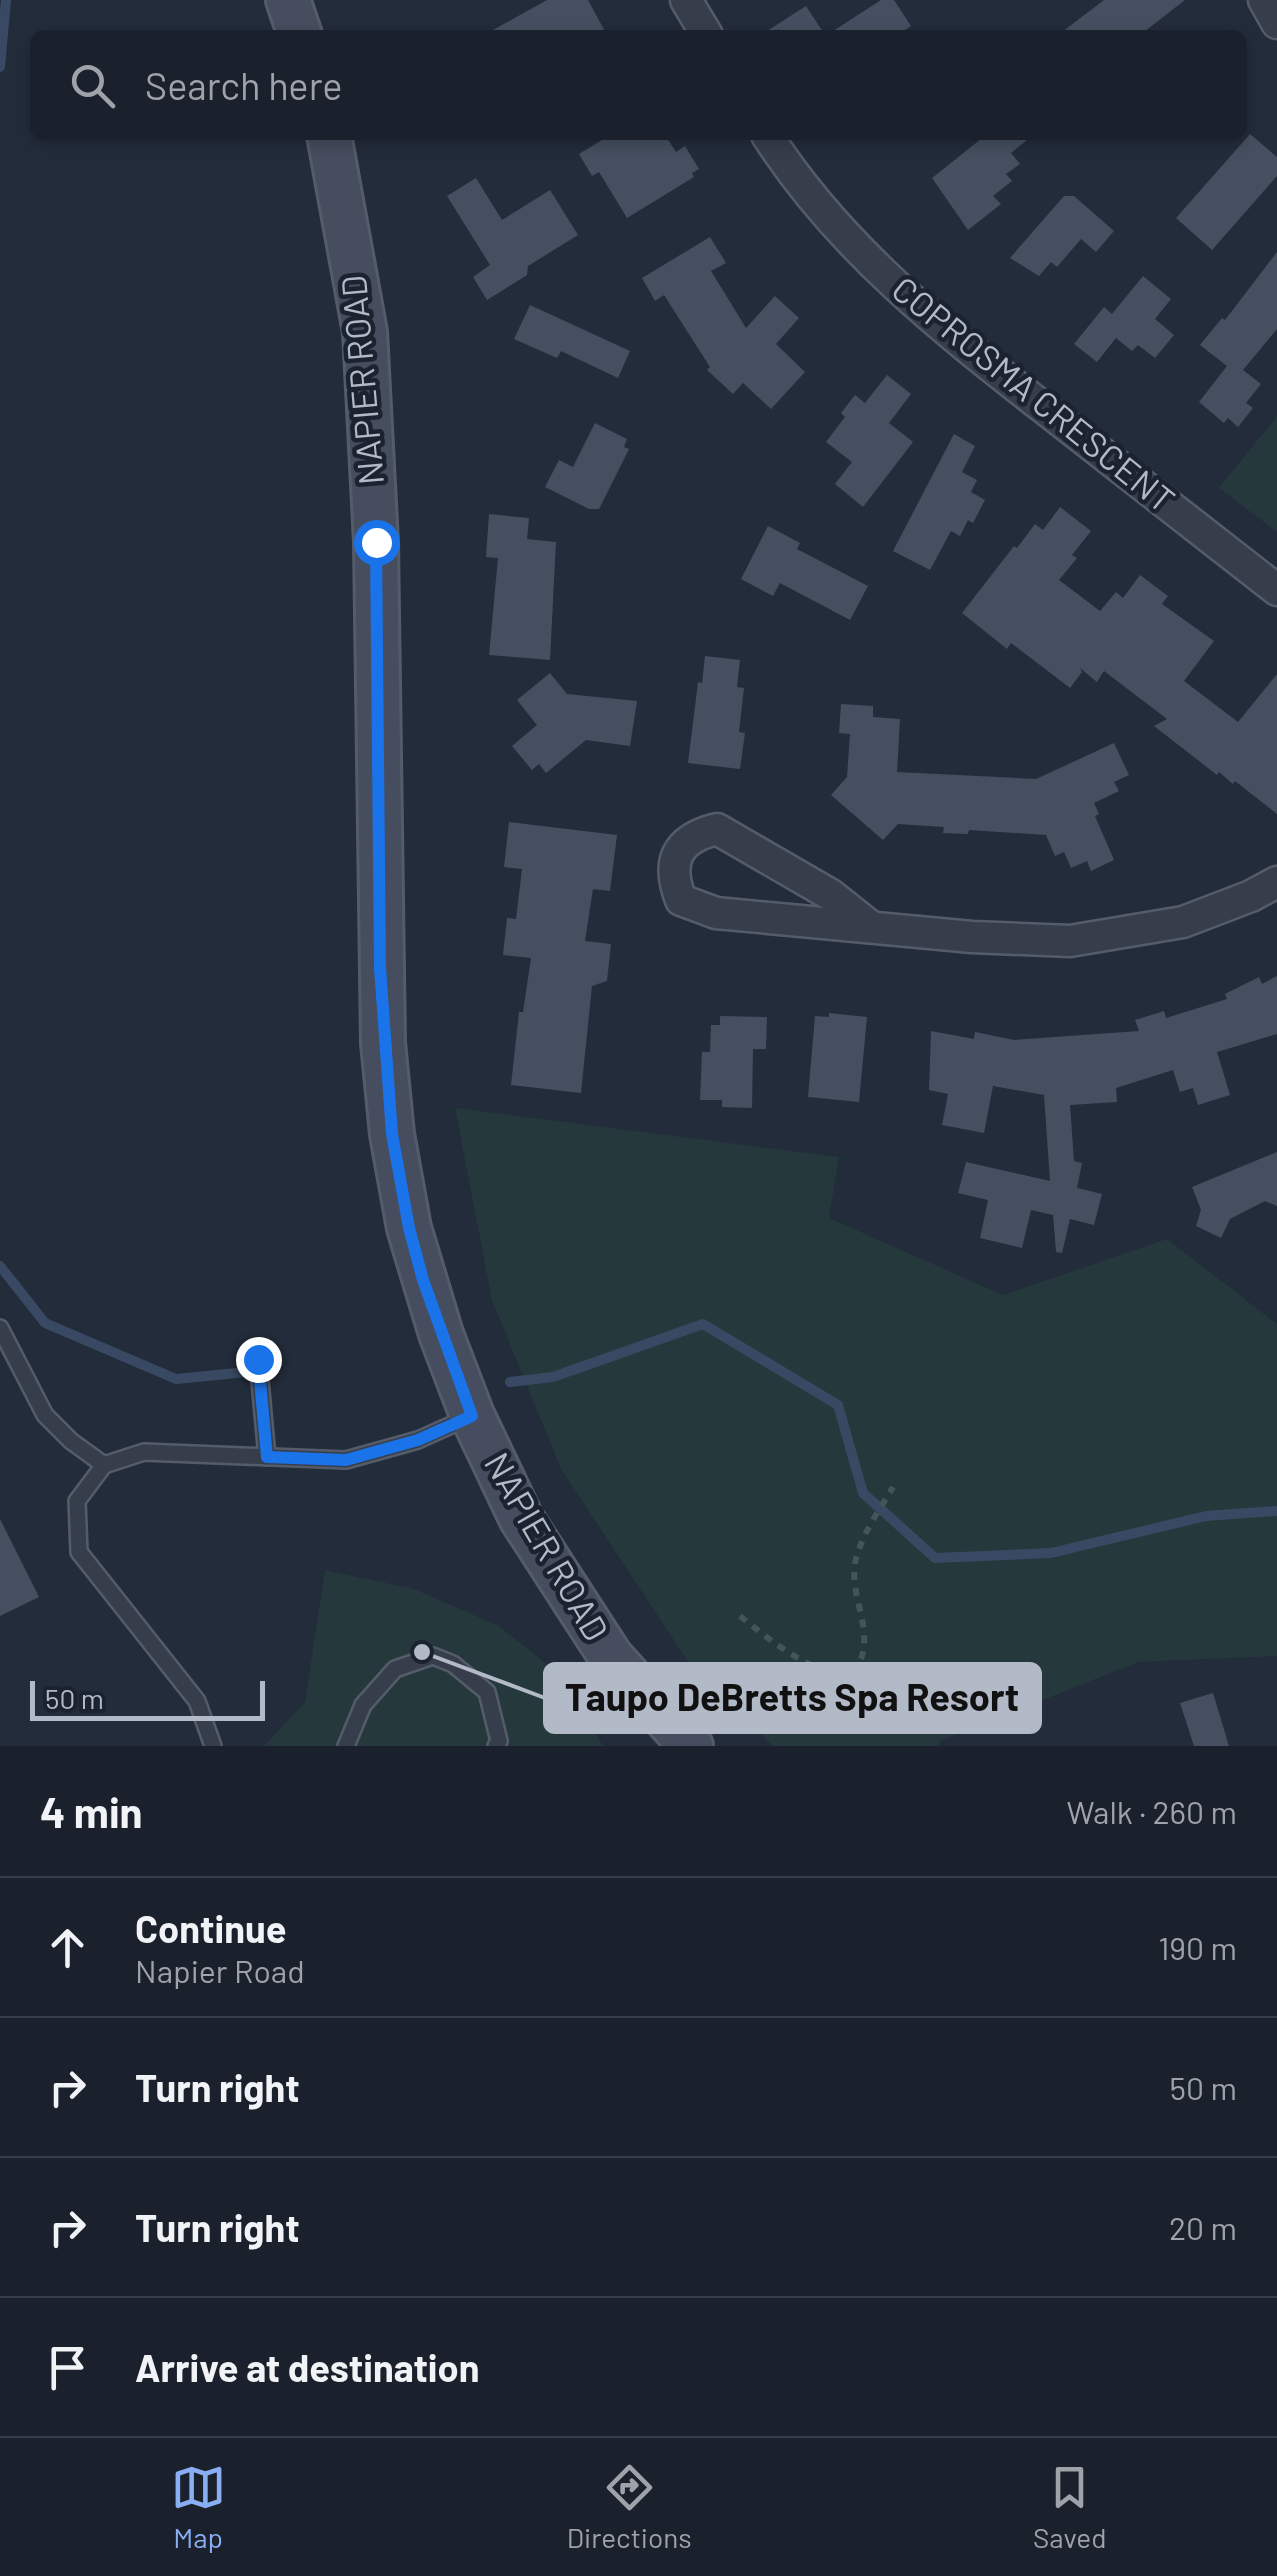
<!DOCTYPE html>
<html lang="en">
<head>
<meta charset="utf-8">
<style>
	body { margin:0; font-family:Barlow,sans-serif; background:#272e38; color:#f1f3f6 }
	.scale { position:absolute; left:30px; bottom:25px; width:235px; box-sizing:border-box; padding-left:10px; border:5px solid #b2b9c7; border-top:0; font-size:28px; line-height:35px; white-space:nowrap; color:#b2b9c7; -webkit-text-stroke:8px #1c2330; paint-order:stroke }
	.stop { position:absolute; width:30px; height:30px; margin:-22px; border:8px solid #1a73e8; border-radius:50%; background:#fff }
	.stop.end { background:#1a73e8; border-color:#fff; box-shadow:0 2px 10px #0008 }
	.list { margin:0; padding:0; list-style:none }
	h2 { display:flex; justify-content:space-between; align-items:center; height:130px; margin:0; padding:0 40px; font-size:42px }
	h2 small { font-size:32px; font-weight:400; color:#9fa3a9 }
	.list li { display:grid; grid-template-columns:65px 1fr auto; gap:30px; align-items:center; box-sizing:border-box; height:140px; padding:0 40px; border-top:2px solid #383e48 }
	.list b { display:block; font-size:38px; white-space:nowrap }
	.list p { margin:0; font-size:32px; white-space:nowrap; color:#9fa3a9 }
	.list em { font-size:32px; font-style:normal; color:#9fa3a9 }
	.icon { flex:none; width:55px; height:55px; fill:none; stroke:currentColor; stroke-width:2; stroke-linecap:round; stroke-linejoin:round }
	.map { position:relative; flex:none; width:1277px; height:1746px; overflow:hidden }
	.search { position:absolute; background:#1a212c; box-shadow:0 5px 15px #0003; left:30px; right:30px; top:30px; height:110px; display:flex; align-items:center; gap:25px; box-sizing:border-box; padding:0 35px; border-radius:15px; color:#9fa3a9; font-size:38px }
	.sheet { height:690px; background:#1a212c }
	nav { display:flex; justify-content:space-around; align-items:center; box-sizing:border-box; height:140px; border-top:2px solid #383e48; background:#1a212c; font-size:28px; color:#9fa3a9 }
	nav a { display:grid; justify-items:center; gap:5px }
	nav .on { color:#8aaef4 }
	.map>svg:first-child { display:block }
</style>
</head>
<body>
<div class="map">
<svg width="1277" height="1746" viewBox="0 0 1277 1746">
	<rect width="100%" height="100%" fill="#232c3b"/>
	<g fill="#25383c">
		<polygon points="1277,416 1277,532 1219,488"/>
		<polygon points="455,1108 839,1157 829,1218 1003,1295 1167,1239 1277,1324 1277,1656 1138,1662 940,1741 938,1746 773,1746 687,1660 561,1469 492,1300"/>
		<polygon points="325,1570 414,1589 499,1626 564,1678 603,1746 264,1746 305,1702"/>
	</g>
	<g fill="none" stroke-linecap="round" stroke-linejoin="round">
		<g stroke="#394963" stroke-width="10">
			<polyline points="0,67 6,0"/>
			<polyline points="0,1266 45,1323 176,1379 247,1372"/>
			<polyline points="510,1382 553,1377 703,1324 838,1405 863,1493 935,1558 1051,1553 1206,1516 1277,1511"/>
		</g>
	</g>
	<g fill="#454f5f">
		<polygon points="547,0 588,0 607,35 484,35"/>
		<polygon points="881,0 894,0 911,26 897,35 827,35"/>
		<polygon points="1104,0 1185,0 1140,35 1058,35"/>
		<polygon points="806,6 825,35 761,35"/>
		<polygon points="1250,134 1277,157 1277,176 1212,250 1176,218"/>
		<polygon points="610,135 665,135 676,152 685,146 699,169 692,173 694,177 627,218 599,172 592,176 579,154"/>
		<polygon points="986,135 1033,135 1011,153 1020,164 1006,174 1012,181 993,196 1001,204 968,230 932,178"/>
		<polygon points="476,178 502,220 550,190 578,235 528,266 527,275 487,300 473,277 490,265 447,196"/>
		<polygon points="1064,196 1074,196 1114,231 1096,252 1081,239 1057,267 1051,262 1039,276 1010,258"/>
		<polygon points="710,237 726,263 711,271 746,328 775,296 799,318 776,344 805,372 771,409 743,383 733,394 707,370 710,367 664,295 655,301 642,278"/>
		<polygon points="1277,252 1277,329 1243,370 1261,384 1246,403 1253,408 1238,427 1228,418 1224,423 1199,402 1227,366 1200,345 1222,318 1225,320"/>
		<polygon points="1143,276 1171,299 1155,319 1174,335 1155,358 1138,345 1132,351 1116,338 1097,362 1074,344 1104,307 1112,314"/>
		<polygon points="530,305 630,351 618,378 561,351 557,358 514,339"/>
		<polygon points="887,375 911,394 889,423 913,442 863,507 835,484 852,462 826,442 845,417 841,413 855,395 865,403"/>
		<polygon points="595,423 627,439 624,447 629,449 599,509 589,509 545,487 559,460 573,467"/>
		<polygon points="954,434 975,446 962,472 977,480 971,492 985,500 973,523 968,520 960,536 951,531 930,570 893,551"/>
		<polygon points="1060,507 1091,531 1072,555 1077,558 1059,580 1100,611 1116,592 1123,598 1140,575 1168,596 1162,604 1214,641 1184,681 1238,722 1277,674 1277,814 1235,781 1233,784 1219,772 1217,775 1154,726 1167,719 1104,671 1097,682 1080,668 1082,672 1070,688 1011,643 1007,649 962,613 1014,546 1017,548 1035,524 1043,530"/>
		<polygon points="489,514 529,518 527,539 556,542 550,660 489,655 498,558 486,557"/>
		<polygon points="768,526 800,543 797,549 868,586 850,620 780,583 773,596 741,579"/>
		<polygon points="705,656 740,660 737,687 744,688 739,732 745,733 740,769 688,763 698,682 702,683"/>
		<polygon points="550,673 567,694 637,701 630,746 586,740 546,773 539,764 532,770 512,746 537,725 517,700"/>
		<polygon points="841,704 873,706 873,717 900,719 897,772 1036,779 1114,743 1129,775 1114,782 1119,791 1094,803 1099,814 1095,816 1114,860 1091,871 1087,861 1071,868 1064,852 1055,856 1046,835 969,830 968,834 943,833 944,827 898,824 883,840 831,795 847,777 850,734 839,733"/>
		<polygon points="509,822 617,835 610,891 593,889 585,941 611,944 607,981 592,986 581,1093 511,1085 519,1012 523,1012 531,958 503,955 507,918 516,919 522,869 504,867"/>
		<polygon points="1277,976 1277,1034 1217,1052 1230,1095 1198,1105 1193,1088 1180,1092 1173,1070 1116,1088 1117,1102 1070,1105 1074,1161 1082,1163 1077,1188 1102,1194 1094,1225 1070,1219 1062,1253 1056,1252 1053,1215 1031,1210 1022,1248 980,1238 988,1200 958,1193 966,1162 1050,1181 1044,1095 993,1086 984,1133 942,1125 948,1094 929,1090 931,1031 974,1039 975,1032 1014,1040 1139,1031 1135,1020 1164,1011 1166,1018 1227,999 1225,994 1259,977 1262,984"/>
		<polygon points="829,1013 867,1017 859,1102 808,1097 815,1016 829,1017"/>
		<polygon points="720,1016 767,1017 766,1049 753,1049 752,1108 722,1107 722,1100 700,1100 702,1052 710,1052 711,1025 720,1025"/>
		<polygon points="1277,1152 1277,1206 1265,1201 1230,1219 1221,1238 1196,1226 1201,1210 1192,1187"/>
		<polygon points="0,1519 39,1597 0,1616"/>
		<polygon points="1213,1693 1229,1746 1194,1746 1180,1703"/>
	</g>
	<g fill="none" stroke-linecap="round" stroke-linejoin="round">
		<defs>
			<g id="service">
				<polyline points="0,1328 45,1415 71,1441 104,1465"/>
				<polyline points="258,1359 267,1457"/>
				<polyline points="213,1746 197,1701 79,1552 77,1501 104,1465 144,1452 346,1460 418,1440 469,1417"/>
				<polyline points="346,1746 363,1705 395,1669 433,1656 453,1664 487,1692 499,1741 496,1746"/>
			</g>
			<g id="minor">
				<polyline points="686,0 707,35"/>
				<polyline points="1264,0 1277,23"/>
				<path d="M767,135C839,248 945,331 1049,412C1125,471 1201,531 1277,590"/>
				<path d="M870,926L831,895L717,829C676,839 666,862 681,900L716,913L972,937L1070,941L1183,922L1251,896L1277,882"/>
			</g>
			<g id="secondary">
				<polyline points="288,0 300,35"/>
				<polyline points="329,135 365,332 376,542 383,1043 392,1134 409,1228 441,1334 472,1415 521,1518 611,1657 691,1746"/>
			</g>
		</defs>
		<use href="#service" stroke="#555c69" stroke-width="20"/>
		<use href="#minor" stroke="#555c69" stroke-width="35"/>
		<use href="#secondary" stroke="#555c69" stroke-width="48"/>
		<path stroke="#435559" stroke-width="6" stroke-dasharray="8 8" stroke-linecap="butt" d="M740,1616C767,1638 869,1723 864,1632C862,1610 851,1585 855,1563C861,1535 879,1511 893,1487"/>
		<use href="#service" stroke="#373e4b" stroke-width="15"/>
		<use href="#minor" stroke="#373e4b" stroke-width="30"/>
		<use href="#secondary" stroke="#454d5e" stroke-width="42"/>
	</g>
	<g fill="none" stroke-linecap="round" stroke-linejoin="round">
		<polyline stroke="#1a73e8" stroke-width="12" points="258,1359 267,1457 346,1460 418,1440 472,1416 423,1280 409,1228 392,1134 380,968 376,542"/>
	</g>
	<g text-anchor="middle" stroke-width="9" stroke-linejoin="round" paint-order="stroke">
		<g font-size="35" fill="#b2b9c7" stroke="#1c2330">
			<text transform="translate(363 380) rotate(-95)" y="12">NAPIER ROAD</text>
			<text transform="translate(1033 395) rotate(39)" y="12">COPROSMA CRESCENT</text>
			<text transform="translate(546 1547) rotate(60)" y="12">NAPIER ROAD</text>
		</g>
	</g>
	<path fill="none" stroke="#b2b9c7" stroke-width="4" d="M422 1652L545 1698"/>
	<circle fill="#b2b9c7" stroke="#1c2330" stroke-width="4" cx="422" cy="1652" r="10"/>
	<rect fill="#b2b9c7" stroke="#b2b9c7" stroke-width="4" x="545" y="1664" width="495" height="68" rx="10"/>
	<g font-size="38" text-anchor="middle" font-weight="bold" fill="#111">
		<text x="792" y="1711">Taupo DeBretts Spa Resort</text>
	</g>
</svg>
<div class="scale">50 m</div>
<div class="stop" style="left:376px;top:542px"></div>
<div class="stop end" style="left:258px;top:1359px"></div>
<div class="search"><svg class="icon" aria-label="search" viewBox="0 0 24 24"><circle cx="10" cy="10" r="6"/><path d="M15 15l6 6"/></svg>Search here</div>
</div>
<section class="sheet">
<h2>4 min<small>Walk · 260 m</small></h2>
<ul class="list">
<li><svg class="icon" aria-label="ahead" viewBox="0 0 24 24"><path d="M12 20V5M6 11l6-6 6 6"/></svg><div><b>Continue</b><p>Napier Road</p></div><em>190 m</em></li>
<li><svg class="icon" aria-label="right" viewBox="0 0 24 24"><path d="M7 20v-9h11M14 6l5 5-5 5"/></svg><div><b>Turn right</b></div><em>50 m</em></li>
<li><svg class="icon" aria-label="right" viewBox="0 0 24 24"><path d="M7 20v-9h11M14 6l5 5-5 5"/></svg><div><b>Turn right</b></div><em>20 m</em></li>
<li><svg class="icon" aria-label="arrive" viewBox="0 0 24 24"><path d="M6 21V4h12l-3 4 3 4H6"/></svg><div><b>Arrive at destination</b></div></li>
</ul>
</section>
<nav>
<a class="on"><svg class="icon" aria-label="map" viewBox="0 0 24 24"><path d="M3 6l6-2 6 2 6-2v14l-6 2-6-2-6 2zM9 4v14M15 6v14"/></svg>Map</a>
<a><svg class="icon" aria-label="directions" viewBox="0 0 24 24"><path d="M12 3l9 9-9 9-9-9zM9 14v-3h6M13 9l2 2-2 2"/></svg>Directions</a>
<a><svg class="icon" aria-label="saved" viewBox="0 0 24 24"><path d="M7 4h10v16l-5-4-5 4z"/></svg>Saved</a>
</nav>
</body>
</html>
